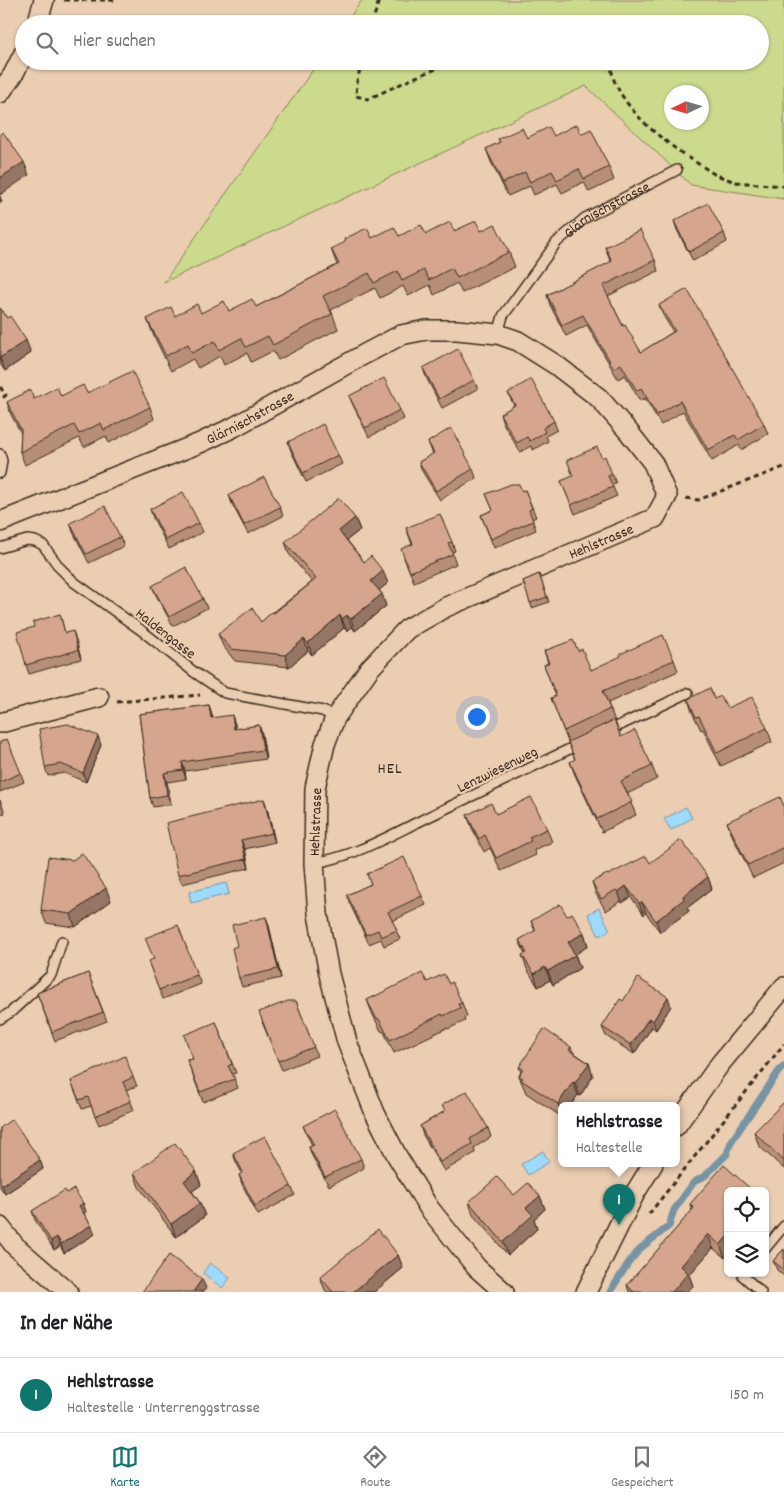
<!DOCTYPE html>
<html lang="de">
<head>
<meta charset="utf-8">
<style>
	body { margin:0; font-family:Dekko,sans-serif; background:#f6f6f6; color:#202124 }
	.controls { position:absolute; right:15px; bottom:15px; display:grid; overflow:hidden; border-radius:8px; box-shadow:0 1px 4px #0004 }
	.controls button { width:45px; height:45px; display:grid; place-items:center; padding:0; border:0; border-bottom:1px solid #e0e0e0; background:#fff; color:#202124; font:25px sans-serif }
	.compass { position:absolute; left:664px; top:85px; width:45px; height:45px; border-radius:50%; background:#fff; box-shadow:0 1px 4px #0004; rotate:266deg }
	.you { position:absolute; left:476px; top:716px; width:18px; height:18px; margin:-12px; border:4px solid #fff; border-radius:50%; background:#1a73e8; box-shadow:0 0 0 8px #1a73e833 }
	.badge { display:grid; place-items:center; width:32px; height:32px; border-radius:50%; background:#0f766e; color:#fff; font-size:16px; font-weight:700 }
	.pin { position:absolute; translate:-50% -41px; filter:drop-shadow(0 1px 2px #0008) }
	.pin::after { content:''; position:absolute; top:26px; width:18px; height:15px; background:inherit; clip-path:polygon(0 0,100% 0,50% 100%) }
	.popup { position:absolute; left:558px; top:1102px; width:122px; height:65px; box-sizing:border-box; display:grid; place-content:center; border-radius:8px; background:#fff; filter:drop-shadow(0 1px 4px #0005); font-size:16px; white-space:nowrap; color:#757577 }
	.popup b { font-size:19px; color:#202124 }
	.popup::after { content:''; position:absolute; left:50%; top:100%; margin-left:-10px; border:10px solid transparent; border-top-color:#fff }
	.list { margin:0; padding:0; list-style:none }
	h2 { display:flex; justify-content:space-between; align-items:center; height:65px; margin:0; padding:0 20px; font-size:21px }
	h2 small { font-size:16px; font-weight:400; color:#757577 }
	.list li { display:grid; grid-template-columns:32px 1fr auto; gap:15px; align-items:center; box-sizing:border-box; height:75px; padding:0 20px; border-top:1px solid #e0e0e0 }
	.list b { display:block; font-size:19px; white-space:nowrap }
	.list p { margin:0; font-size:16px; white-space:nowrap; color:#757577 }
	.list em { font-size:16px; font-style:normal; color:#757577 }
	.icon { flex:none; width:28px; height:28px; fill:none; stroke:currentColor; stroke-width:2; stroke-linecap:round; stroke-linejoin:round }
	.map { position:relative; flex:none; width:784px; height:1292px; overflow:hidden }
	.search { position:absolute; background:#fff; box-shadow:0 1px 4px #0004; left:15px; right:15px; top:15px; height:55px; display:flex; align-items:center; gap:12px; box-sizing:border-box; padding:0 18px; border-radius:28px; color:#757577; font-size:19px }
	.sheet { height:140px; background:#fff }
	nav { display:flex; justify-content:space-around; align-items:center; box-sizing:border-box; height:70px; border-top:1px solid #e0e0e0; background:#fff; font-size:14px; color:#757577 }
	nav a { display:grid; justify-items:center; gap:2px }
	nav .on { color:#0f766e }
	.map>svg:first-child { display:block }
</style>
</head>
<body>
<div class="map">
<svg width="784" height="1292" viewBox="0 0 784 1292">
	<rect width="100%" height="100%" fill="#ebcdb1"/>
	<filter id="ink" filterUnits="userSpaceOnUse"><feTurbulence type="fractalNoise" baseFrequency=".02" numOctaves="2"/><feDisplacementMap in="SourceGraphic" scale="10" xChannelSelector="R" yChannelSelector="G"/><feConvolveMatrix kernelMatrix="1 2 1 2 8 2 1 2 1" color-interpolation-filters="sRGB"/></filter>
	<g filter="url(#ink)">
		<path fill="#cbda8d" stroke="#838256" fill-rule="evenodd" d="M362,0H784V199L691,185L586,86L164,282L319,61H760V24H345ZM672,92H702V122H672Z"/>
		<g fill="#9cdafe" stroke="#7594a4">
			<polygon points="686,807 692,818 671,830 664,819"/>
			<polygon points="226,883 229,894 191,903 189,892"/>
			<polygon points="599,908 610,930 599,936 588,914"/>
			<polygon points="543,1151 549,1162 528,1175 521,1164"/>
			<polygon points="210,1263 230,1278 222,1288 203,1273"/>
		</g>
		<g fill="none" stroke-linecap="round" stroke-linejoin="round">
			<polyline stroke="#7594a4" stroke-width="7" points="610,1292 629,1262 641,1248 669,1226 674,1210 694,1182 705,1176 727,1154 731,1142 779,1071 784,1066"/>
			<defs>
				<g id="service">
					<path id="s1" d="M498,334L503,316L557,242L585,218L677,170"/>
					<polyline points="0,454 2,461 0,473"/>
					<polyline points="0,548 27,540 35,541 43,545 60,568 74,582 141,630 194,672 225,693 323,711 335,718"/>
					<polyline points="608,731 688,693"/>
					<path d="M314,863C353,857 389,836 424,819C476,794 528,769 580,744"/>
					<polyline points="0,1019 11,1012 51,975 62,941"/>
					<polyline points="765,1249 784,1226"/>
					<polyline points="745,1273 743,1276 761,1292"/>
				</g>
				<g id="minor">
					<polyline points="37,24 44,0"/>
					<polyline points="0,93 13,75 24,53"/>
					<path id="s2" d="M0,522L200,443L234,427L363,355L401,335L426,330H457L498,334L518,341L556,365L599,398L628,431L653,463L667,496L655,518L446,607L407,629L369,669L335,718L325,744L315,788L314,863L318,914L329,974L347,1042L375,1113L397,1156L429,1208L477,1268L504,1292"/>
					<polyline points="0,723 99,697"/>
					<polyline points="676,1126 720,1064 784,987"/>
					<polyline points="0,1227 15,1246 68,1292"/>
					<polyline points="586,1292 635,1193 653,1164"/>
				</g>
			</defs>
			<use href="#service" stroke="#3b2a1e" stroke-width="12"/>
			<use href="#minor" stroke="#3b2a1e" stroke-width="22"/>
			<g stroke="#3b2a1e" stroke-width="3" stroke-dasharray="5 4" stroke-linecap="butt">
				<polyline points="64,0 118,0"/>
				<polyline points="372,24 379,0"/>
				<polyline points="362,61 357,81 356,96 368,99 416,77 456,61"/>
				<path d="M609,61C611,67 612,74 614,80C626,110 657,136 683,154"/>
				<polyline points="688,157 714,174 735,182 784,186"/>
				<polyline points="0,387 6,395 0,400"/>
				<polyline points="686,498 698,500 784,467"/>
				<polyline points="117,702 200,695"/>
				<polyline points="649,1214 784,1044"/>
			</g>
			<use href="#service" stroke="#ebcdb1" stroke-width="9"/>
			<use href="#minor" stroke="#ebcdb1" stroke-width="19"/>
		</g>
		<g fill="#b78f79" stroke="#3b2a1e">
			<polygon points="581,134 609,167 614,180 589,192 584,182 562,193 557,184 534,195 530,186 508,196 491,162 486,149 500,142 498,139 527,138"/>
			<polygon points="674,221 724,233 727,242 693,261 677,230"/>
			<polygon points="454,231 481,231 509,252 515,267 462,293 457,283 434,295 430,285 408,296 403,286 380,298 375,288 331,310 338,329 278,360 273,351 251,362 247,353 224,365 220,356 198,368 193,359 171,371 153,334 147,319 201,313 229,311 256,307 337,265 331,249 372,238"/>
			<polygon points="605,247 655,260 658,271 608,296 623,326 641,352 673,332 663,315 659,305 764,424 768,434 741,450 739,445 712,461 683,411 661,425 645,398 640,401 625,375 618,379 587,325 566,336 550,305 547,295 611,262"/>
			<polygon points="0,308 31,353 5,371 0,364"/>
			<polygon points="423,368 474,380 478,389 442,408 426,377"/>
			<polygon points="87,393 150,407 154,419 109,443 106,436 84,447 79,438 25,465 20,452 21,433 11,415 7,402"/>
			<polygon points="508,393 554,421 557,430 546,436 548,441 533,450 531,446 520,452 503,423 500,414 514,406"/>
			<polygon points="349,396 400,410 404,419 369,437 353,405"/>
			<polygon points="288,442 338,455 342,464 306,482 291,451"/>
			<polygon points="428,442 473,469 476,478 440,500 422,471 419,462 433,454"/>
			<polygon points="602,458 612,474 616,483 612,485 617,496 575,514 561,481 573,477"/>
			<polygon points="525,490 536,517 532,519 536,530 494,548 481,515 493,510 486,494 522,491"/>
			<polygon points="229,495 280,507 283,516 248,534 232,504"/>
			<polygon points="150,509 199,523 203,532 169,549 153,518"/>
			<polygon points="355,518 360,530 347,540 364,562 388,583 379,590 382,594 386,606 355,631 352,627 347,631 344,628 312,655 308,651 289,667 235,661 223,646 218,634 261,622 312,582 289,554 285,542"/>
			<polygon points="70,523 120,537 124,546 89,563 73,532"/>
			<polygon points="406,528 452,542 455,551 452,552 456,564 414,582 404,558 412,544"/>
			<polygon points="539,574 549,602 532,608 523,581"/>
			<polygon points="152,586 203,599 207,608 173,626 156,595"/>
			<polygon points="60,614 65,633 76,640 81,659 29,674 26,665 34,627"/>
			<polygon points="544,651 578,651 591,670 674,660 678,671 608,703 621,737 652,766 657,779 627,794 636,815 602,832 575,775 570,762 575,760 551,698 556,696 544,665 548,663"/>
			<polygon points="688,699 714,699 727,708 767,728 772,742 721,766 703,729 701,730 692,712"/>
			<polygon points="209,705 213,718 235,724 236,729 259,725 262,734 266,759 185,771 186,779 167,782 171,804 153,807 150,798 139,714"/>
			<polygon points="0,742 21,773 24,782 0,792"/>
			<polygon points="101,745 86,782 64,773 48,776 45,767"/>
			<polygon points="264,799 267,808 275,842 245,849 249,868 182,884 178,875"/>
			<polygon points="0,800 5,813 0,814"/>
			<polygon points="784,806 784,863 753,878 732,835 727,822"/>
			<polygon points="496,814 547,829 552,842 534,850 536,855 501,871 490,848 484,852 472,828 467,815"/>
			<polygon points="650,863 708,877 712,889 687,908 689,911 660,932 646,913 644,915 631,897 622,903 621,901 606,911 596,894 592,882 608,875"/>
			<polygon points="367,874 422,896 426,905 392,921 400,939 384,946 381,939 369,944 350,904 347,895 371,884"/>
			<polygon points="111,901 75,927 46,923 41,910"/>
			<polygon points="567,916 584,933 588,946 575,954 580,968 553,985 550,980 538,987 527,969 522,955 525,954 519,940 535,931 531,921"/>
			<polygon points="266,917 269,926 281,978 242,987 239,978 237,946"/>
			<polygon points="148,961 197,975 201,984 163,999"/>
			<polygon points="88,973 107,1021 55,1041 37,993"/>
			<polygon points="427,982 449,984 462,1003 467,1016 464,1017 465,1021 448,1029 447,1028 394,1053 384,1032 381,1031 372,1013 367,1000"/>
			<polygon points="296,1001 317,1056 282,1070 262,1022"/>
			<polygon points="671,1006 656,1030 652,1027 634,1054 606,1036 602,1027"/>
			<polygon points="216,1022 236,1073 232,1074 238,1088 203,1102 187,1060 193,1059"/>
			<polygon points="571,1047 573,1052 589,1063 593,1076 580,1096 578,1095 570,1106 562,1106 562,1117 526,1093 519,1076 521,1072 519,1067"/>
			<polygon points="133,1077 137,1086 126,1090 134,1110 99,1125 91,1106 82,1109 71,1081"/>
			<polygon points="784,1102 784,1169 759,1146 754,1132"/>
			<polygon points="442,1105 488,1128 491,1137 474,1148 475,1153 444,1171 423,1135 420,1126 445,1111"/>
			<polygon points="303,1126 361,1159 364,1168 329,1186 312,1156 309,1147 312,1145 307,1135"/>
			<polygon points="0,1128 40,1160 43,1169 5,1194 0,1187"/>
			<polygon points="233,1153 291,1186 295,1195 258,1215 242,1184 239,1175 242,1173 236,1162"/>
			<polygon points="196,1171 201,1185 192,1191 200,1203 205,1216 176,1237 139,1187 134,1173"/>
			<polygon points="728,1191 728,1254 725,1258 713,1248 689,1275 693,1286 687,1292 629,1292 627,1285 692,1211 690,1204"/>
			<polygon points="67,1193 83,1203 86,1212 84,1214 91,1225 95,1234 64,1253 60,1246 54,1250 35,1220 32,1211"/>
			<polygon points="514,1195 540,1196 545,1209 534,1219 537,1229 508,1255 473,1215 469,1202"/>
			<polygon points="784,1249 784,1276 777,1270 773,1261"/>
			<polygon points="398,1255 403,1268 374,1292 327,1292 325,1290 320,1277"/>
		</g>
		<g fill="#957463" stroke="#3b2a1e">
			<polygon points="24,162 29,175 0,195 0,178"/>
			<polygon points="0,196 2,202 0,204"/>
			<polygon points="26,340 31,353 5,371 0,358"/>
			<polygon points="355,518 360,530 343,543 339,531"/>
			<polygon points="383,571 388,583 376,593 371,581"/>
			<polygon points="382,594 386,606 355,631 351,619"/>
			<polygon points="340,615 344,628 312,655 308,643"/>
			<polygon points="347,615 352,627 347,631 342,619"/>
			<polygon points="73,631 76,640 81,659 78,650"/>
			<polygon points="304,639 308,651 289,667 285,655"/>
			<polygon points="209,705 212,714 214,727 211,718"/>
			<polygon points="232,715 235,724 237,738 234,729"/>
			<polygon points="259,725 262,734 266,759 263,750"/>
			<polygon points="98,736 101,745 86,782 83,773"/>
			<polygon points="182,762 185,771 186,779 183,770"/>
			<polygon points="164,773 167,782 171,804 167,795"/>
			<polygon points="264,799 267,808 275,842 272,833"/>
			<polygon points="241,840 245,849 249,868 246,859"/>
			<polygon points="708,877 712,889 687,908 689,911 660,932 656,921 683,896"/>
			<polygon points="626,886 631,897 622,903 618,892"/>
			<polygon points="106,888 111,901 75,927 71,914"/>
			<polygon points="642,902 646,913 644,915 639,903"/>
			<polygon points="266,917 269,926 281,978 278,969"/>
			<polygon points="584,933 588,946 573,956 568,942"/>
			<polygon points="575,955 580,968 553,985 548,971"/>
			<polygon points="545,967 550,980 538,987 534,974"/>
			<polygon points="668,997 671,1006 656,1030 653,1021"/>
			<polygon points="649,1018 652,1027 634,1054 631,1045"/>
			<polygon points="589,1063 593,1076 580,1096 575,1083"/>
			<polygon points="573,1082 578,1095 570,1106 562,1106 562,1115 558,1104"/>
			<polygon points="40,1160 43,1169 5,1194 2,1185"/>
			<polygon points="196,1171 201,1185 188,1194 184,1181"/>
			<polygon points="540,1196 545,1209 534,1219 537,1229 508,1255 503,1242 526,1208"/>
			<polygon points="83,1203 86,1212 83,1215 79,1206"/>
			<polygon points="200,1203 205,1216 176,1237 171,1224"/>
			<polygon points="91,1225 95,1234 64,1253 61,1244"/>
			<polygon points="708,1234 713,1248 689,1275 693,1286 687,1292 672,1292 681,1266"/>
			<polygon points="728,1236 728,1254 725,1258 720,1245"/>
			<polygon points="57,1237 60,1246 54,1250 51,1241"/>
			<polygon points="398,1255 403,1268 374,1292 353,1292"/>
			<polygon points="202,1279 206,1288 203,1292 193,1292"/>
		</g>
		<g fill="#d5a68d" stroke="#3b2a1e">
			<polygon points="577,124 581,134 591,129 609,167 584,179 579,169 557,180 552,171 530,182 525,172 503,183 486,149 500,142 498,139 522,128 527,138 549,127 554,136"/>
			<polygon points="3,132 24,162 0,178 0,134"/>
			<polygon points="708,203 724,233 689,252 674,221"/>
			<polygon points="476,221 481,231 495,224 509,252 457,278 452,268 429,280 424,270 402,281 398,271 374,283 369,273 323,296 332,314 273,345 268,336 246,347 241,338 219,350 215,341 192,353 188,344 166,356 147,319 171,307 175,316 197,304 201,313 224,301 229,311 252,299 256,307 339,264 331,249 345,242 344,239 367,228 372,238 394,227 399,236 421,225 426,234 450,222 454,231"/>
			<polygon points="640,230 655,260 603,286 623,326 625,325 641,352 675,331 659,305 687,289 764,424 738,440 735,435 708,450 680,401 657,415 641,388 637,391 621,364 614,368 583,315 562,325 547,295 612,261 605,247"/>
			<polygon points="0,308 7,318 10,316 26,340 0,358"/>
			<polygon points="458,349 474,380 439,399 423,368"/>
			<polygon points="132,371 150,407 104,430 101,423 79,434 74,425 20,452 21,430 7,402 30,390 34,399 57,387 61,396 83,385 87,393"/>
			<polygon points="384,378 400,410 365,428 349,396"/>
			<polygon points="531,379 554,421 543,428 545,432 530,441 527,437 517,443 500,414 515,405 508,393"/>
			<polygon points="323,424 338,455 303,473 288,442"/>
			<polygon points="451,428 473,469 436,491 419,462 434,453 428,442"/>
			<polygon points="597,447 602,458 605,456 612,474 608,476 613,487 571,505 561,481 573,476 567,460"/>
			<polygon points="264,477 280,507 244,525 229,495"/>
			<polygon points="511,484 519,484 522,491 525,490 532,508 529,510 533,521 491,539 481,515 493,510 486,494"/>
			<polygon points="183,492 199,523 166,540 150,509"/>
			<polygon points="339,498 355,518 339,531 364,562 371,556 383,571 371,581 382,594 351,619 347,615 342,619 340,615 308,643 304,639 285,655 231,649 218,634 252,608 261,622 273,611 274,613 316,579 285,542"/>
			<polygon points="105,506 120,537 86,554 70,523"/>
			<polygon points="440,514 452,542 448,543 453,554 410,572 401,549 413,544 406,528"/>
			<polygon points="186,567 203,599 169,617 152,586"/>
			<polygon points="539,574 547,597 530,603 523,581"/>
			<polygon points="60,614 65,633 73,631 78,650 26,665 17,632 34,627 33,622"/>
			<polygon points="663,635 674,660 603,691 610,709 564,731 551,698 556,696 544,665 549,663 544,651 573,640 578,651 582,649 591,670 621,656 620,654"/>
			<polygon points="710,688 714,699 721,696 727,708 752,697 767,728 717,753 699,716 696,717 688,699"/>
			<polygon points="209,705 211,718 232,715 234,729 259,725 263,750 182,762 183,770 164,773 167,795 150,798 139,714"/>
			<polygon points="614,720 621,737 635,730 652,766 621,781 632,802 597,819 570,762 575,759 568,742"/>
			<polygon points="68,724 98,736 83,773 61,764 45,767 39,729"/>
			<polygon points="7,739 21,773 0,782 0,742"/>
			<polygon points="531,797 547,829 529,837 531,841 496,858 485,835 479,839 467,815 491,803 496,814"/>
			<polygon points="780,797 784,806 784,847 748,865 727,822"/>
			<polygon points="264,799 272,833 241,840 246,859 178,875 166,823"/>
			<polygon points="681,840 708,877 683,896 684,899 656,921 642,902 639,903 626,886 618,892 616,890 601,899 592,882 607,874 608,875 646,856 650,863"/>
			<polygon points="82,853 106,888 71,914 41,910 48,857 73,860"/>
			<polygon points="404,857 422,896 388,912 397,930 381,937 378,930 366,935 347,895 371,884 367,874"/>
			<polygon points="560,904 567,916 572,913 584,933 568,942 575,955 548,971 545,967 534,974 522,955 527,953 519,940 536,930 531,921"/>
			<polygon points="266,917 278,969 239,978 232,948 237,946 232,925"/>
			<polygon points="178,925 197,975 159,990 148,961 154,959 145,938"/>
			<polygon points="88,973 103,1012 52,1032 37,993"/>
			<polygon points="422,973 427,982 444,974 449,984 452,982 462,1003 458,1004 460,1008 443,1016 442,1014 390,1040 379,1019 376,1018 367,1000"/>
			<polygon points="638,978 668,997 653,1021 649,1018 631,1045 602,1027 620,999 623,1001"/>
			<polygon points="288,1001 296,1001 314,1047 278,1061 259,1012"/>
			<polygon points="216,1022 232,1064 228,1066 235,1079 200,1092 187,1060 193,1059 184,1035"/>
			<polygon points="544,1029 571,1047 569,1050 589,1063 575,1083 573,1082 558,1104 521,1080 523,1078 519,1076 523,1069 519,1067"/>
			<polygon points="125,1056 133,1077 123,1082 131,1101 95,1116 88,1097 79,1100 71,1081"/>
			<polygon points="467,1091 488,1128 470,1139 472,1144 440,1162 420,1126 445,1111 442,1105"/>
			<polygon points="784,1102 784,1161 754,1132"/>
			<polygon points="335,1109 361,1159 325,1177 309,1147 314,1145 303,1126"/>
			<polygon points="12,1119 40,1160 2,1185 0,1182 0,1128"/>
			<polygon points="265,1136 291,1186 255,1206 239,1175 243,1172 233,1153"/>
			<polygon points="175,1143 196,1171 184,1181 200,1203 171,1224 134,1173"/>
			<polygon points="724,1165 753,1191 728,1191 728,1236 720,1245 708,1234 681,1266 688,1273 672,1292 634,1292 627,1285 694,1208 690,1204"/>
			<polygon points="497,1177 514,1195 528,1183 540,1196 526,1208 533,1215 503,1242 469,1202"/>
			<polygon points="74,1189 83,1203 79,1206 91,1225 61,1244 57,1237 51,1241 32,1211 65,1190 67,1193"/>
			<polygon points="378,1229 398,1255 353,1292 333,1292 320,1277"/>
			<polygon points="784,1249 784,1270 773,1261"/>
			<polygon points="169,1255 202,1279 193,1292 142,1292"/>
		</g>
	</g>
	<g text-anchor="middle" stroke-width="4.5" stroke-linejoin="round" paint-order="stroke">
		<g font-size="15" fill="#3b2a1e" stroke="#ebcdb1">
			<text dy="5" stroke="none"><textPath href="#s1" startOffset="170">Glärnischstrasse</textPath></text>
			<text dy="5" stroke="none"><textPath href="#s2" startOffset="271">Glärnischstrasse</textPath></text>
			<text transform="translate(601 541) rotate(-23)" y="5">Hehlstrasse</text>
			<text transform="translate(166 633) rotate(38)" y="5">Haldengasse</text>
			<text transform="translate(497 769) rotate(-26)" y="5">Lenzwiesenweg</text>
			<text transform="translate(315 822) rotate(-88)" y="5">Hehlstrasse</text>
		</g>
		<g font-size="16" letter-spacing="1" fill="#3b2a1e" stroke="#ebcdb1">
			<text x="390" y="773">HEL</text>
		</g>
	</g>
</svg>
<div class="controls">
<button><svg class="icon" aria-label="locate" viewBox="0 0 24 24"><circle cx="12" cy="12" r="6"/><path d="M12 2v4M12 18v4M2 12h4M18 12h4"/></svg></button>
<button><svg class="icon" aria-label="layers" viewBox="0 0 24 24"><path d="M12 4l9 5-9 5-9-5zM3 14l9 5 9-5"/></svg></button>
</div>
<svg class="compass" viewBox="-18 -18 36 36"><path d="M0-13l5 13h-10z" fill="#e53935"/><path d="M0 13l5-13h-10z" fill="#757577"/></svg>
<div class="you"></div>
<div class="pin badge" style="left:619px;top:1225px">1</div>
<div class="popup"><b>Hehlstrasse</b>Haltestelle</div>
<div class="search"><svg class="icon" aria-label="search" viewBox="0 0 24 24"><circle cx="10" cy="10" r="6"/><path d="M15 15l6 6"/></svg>Hier suchen</div>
</div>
<section class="sheet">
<h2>In der Nähe<small></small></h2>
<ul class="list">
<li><span class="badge">1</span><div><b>Hehlstrasse</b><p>Haltestelle · Unterrenggstrasse</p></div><em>150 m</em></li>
</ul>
</section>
<nav>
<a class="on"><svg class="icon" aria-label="map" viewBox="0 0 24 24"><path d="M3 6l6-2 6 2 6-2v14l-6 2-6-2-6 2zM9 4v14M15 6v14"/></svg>Karte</a>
<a><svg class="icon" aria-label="directions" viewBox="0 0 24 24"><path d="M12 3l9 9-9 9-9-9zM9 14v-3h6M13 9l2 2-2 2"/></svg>Route</a>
<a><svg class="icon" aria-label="saved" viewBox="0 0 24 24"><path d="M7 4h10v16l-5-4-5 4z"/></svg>Gespeichert</a>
</nav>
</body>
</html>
